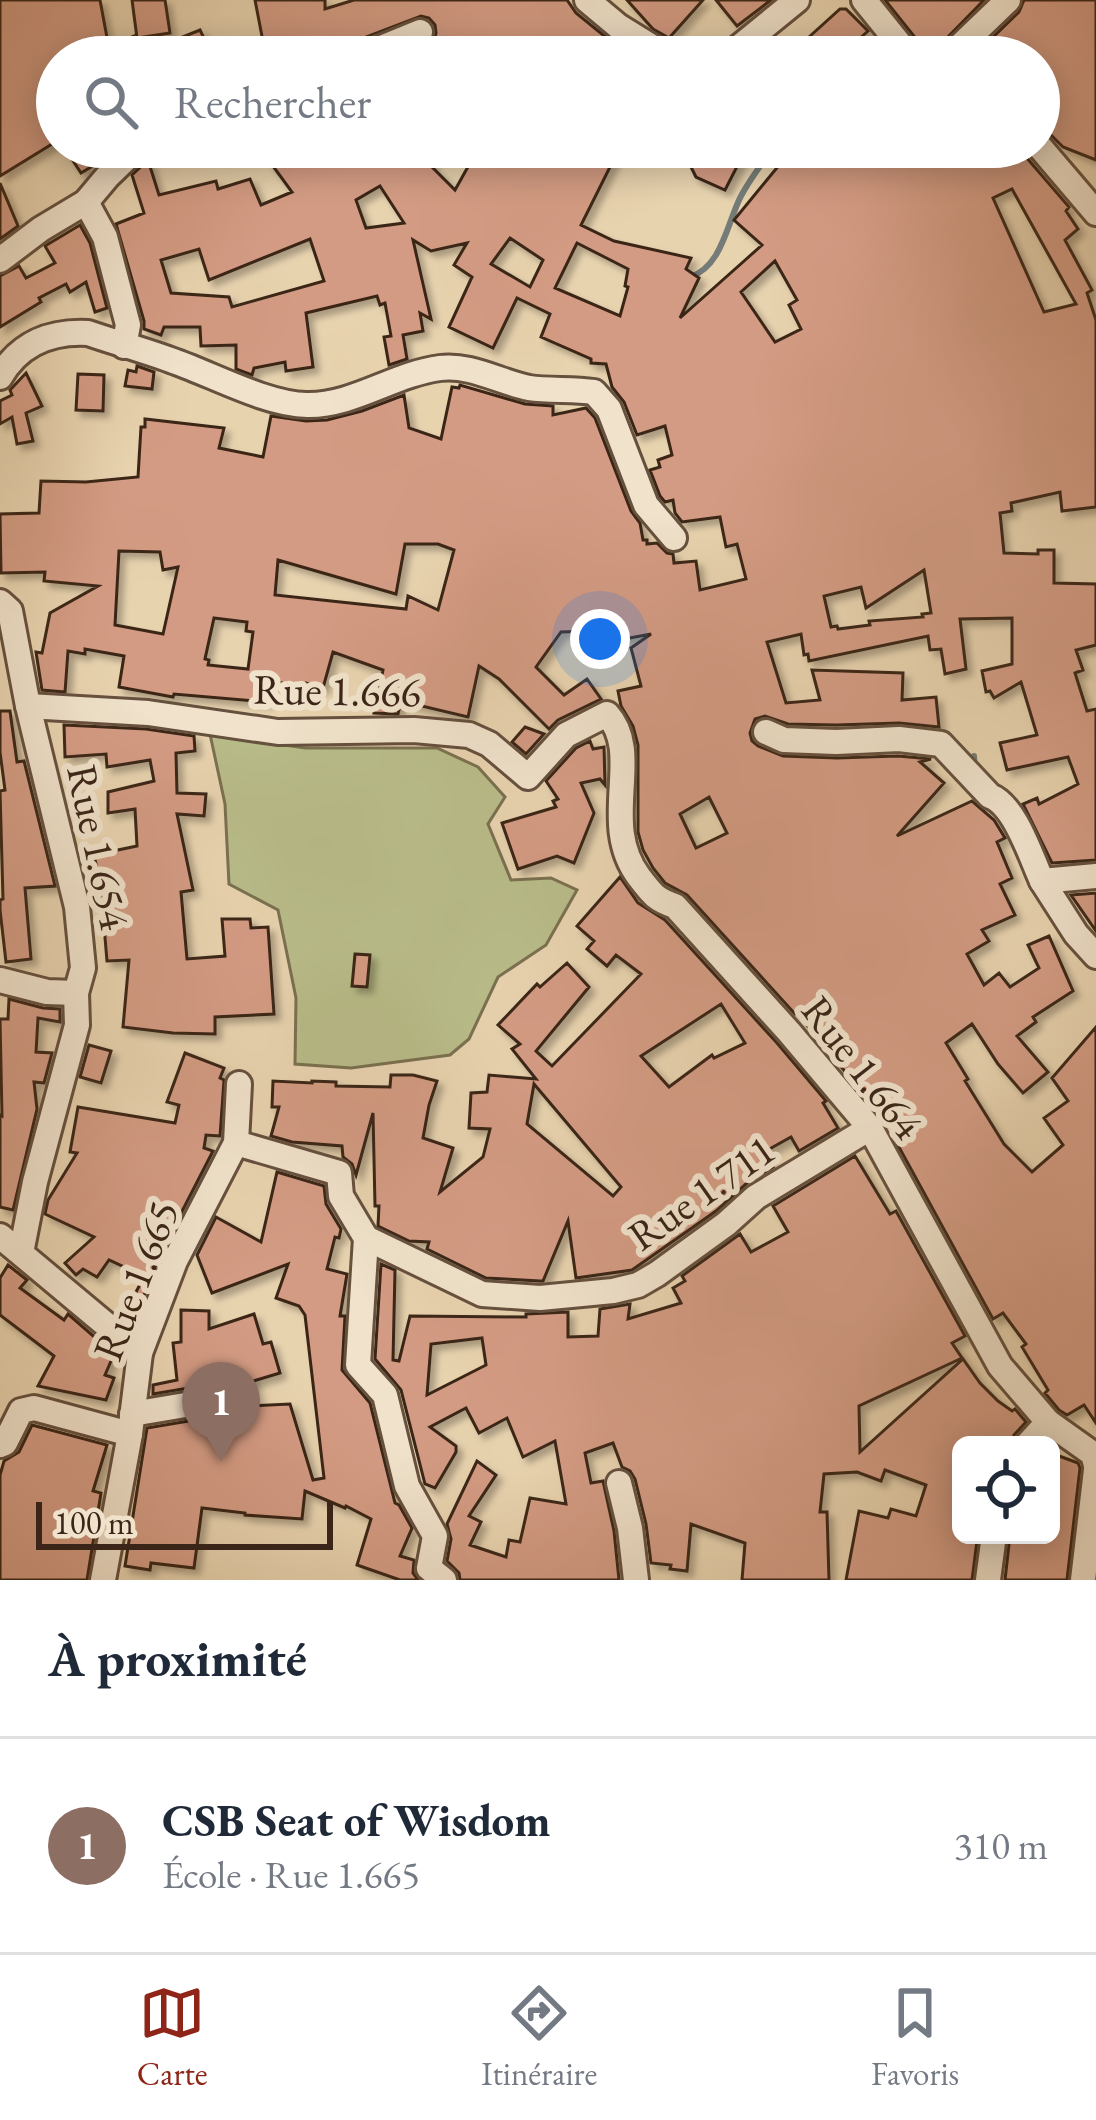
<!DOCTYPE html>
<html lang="fr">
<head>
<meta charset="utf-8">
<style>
	body { margin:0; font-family:"EB Garamond",serif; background:#f2f2f3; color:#1f2937 }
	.controls { position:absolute; right:36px; bottom:36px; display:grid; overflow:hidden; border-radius:18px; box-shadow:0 6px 30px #0003 }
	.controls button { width:108px; height:108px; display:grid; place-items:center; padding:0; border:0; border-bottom:3px solid #e0e1e3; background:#fff; color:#1f2937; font:60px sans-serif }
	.scale { position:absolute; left:36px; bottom:30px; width:297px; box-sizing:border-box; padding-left:12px; border:6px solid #3b2518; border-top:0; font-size:33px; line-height:42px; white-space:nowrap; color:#3b2518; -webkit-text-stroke:9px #f0e2cb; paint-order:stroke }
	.you { position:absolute; left:600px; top:639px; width:42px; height:42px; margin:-30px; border:9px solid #fff; border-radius:50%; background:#1a73e8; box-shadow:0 0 0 18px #1a73e833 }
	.badge { display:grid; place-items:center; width:78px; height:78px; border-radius:50%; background:#8f2418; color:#fff; font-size:39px; font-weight:700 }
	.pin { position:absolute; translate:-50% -99px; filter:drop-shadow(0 3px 6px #0008) }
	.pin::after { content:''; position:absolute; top:63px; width:42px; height:36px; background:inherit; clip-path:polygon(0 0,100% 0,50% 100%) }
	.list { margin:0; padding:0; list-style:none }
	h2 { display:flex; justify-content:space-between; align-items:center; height:156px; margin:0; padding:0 48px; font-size:51px }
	h2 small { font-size:39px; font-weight:400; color:#747a83 }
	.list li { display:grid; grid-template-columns:78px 1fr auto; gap:36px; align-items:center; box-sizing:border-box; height:216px; padding:0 48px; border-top:3px solid #e0e1e3 }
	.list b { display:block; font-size:45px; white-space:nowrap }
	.list p { margin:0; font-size:39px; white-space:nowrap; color:#747a83 }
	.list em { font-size:39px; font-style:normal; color:#747a83 }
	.icon { flex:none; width:66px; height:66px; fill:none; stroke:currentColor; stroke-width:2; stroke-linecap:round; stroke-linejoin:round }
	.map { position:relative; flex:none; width:1096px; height:1580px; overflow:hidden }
	.search { position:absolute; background:#fff; box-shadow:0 6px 30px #0003; left:36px; right:36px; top:36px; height:132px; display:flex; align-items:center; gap:30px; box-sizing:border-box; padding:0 42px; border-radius:66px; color:#747a83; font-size:45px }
	.sheet { height:372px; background:#fff }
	nav { display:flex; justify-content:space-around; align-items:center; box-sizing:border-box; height:168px; border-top:3px solid #e0e1e3; background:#fff; font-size:33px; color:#747a83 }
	nav a { display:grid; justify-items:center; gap:6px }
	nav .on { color:#8f2418 }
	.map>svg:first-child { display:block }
</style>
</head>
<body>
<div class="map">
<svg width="1096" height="1580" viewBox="0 0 1096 1580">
	<defs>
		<filter id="shadow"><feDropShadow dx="5.5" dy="5.5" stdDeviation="3" flood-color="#0004"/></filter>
	</defs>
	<rect width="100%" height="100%" fill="#e8d3af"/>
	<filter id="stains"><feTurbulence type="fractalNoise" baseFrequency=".00167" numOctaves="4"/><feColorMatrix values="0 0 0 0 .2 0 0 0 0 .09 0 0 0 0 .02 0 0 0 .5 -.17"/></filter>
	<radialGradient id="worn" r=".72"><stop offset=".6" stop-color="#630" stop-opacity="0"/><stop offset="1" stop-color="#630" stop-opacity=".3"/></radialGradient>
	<polygon fill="#b8bc89" stroke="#7a7050" stroke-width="3" points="210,734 305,748 437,748 478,767 505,797 488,824 511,880 551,878 577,890 546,945 498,977 469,1039 450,1055 351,1068 295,1064 296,998 278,910 229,884 225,804"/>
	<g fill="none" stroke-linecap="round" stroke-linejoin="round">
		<g stroke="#757b77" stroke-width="6">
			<path d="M690,277C722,267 727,223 741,196C750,179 762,163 774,147"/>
			<polyline points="974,756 975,771"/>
		</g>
	</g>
	<g fill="#d39b83" stroke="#3b2518" stroke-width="3" fill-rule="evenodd" filter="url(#shadow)">
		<polygon points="0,0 100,0 108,43 83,57 57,57 57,141 0,176"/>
		<polygon points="132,0 165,0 170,33 137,38"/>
		<polygon points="255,0 325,0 325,9 354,0 567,0 576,13 608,39 630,53 625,57 613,57 593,48 588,57 555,57 536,46 529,57 403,57 426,47 434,41 436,33 435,25 429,18 421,16 353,42 341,54 331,57 266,57"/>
		<polygon points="627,0 703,0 669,38 653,29"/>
		<polygon points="716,0 771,0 737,26"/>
		<polygon points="885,0 984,0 942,43 938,38 925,50"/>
		<polygon points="1024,0 1096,0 1096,160 1063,147 1039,123 1039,57 1003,57 988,42 1019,12"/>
		<polygon points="840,9 846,9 868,31 839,57 827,57 809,37"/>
		<polygon points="200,30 213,57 190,57 180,38"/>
		<polygon points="134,36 143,57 86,57"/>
		<polygon points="64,147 114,147 96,164 81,173"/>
		<path d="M259,147H299L304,154L317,147H452L428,163L455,190L479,147L497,153L501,147H620L581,225L614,241L691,258L686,269L699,278L680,318L762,245L734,220L794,147H1023L1026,157L1069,207L1066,211L1078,229L1065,240L1092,290L1087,293L1096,320V507L1062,511L1060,492L1011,503L1012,511L1000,513L1004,553L1038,554V550H1054V583L1096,584V645L1076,650L1083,670L1075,673L1087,711L1096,709V860L1052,863L1023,804L1037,798L1039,804L1078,784L1068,757L1007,770L1000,743L1037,735L1021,682L994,698L990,691L986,692L982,671L1012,664V618L960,619L966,669L945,674L941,649L930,650L928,636L809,661L808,654L804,655L801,634L767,642L786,703L820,700L812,670L903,673L902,700L936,697L939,727L899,723L836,725L788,724L765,716L755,719L750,733L752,741L758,746L783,756L837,758L898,756L931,759L920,762L944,783L897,836L972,801L994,820L1005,838L997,842L1012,878L1000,884L1015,915L982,930L989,941L967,954L984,985L999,973L1010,987L1039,968L1028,945L1049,936L1073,991L1033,1017L1036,1022L1017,1036L1048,1072L1023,1093L998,1064L972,1024L946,1043L968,1079L965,1081L1004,1144L1032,1172L1063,1145L1044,1118L1068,1101L1052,1078L1096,1027V1423L1084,1405L1067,1415L1059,1410L1045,1393L1048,1390L1022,1347L1026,1344L1003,1313L993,1319L894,1138L903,1135L885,1102L874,1107L797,1013L795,1014L687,895L665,883L653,868L643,850L638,832V745L633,726L621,706L618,691L641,686L631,648L651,634L593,645L591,631L561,632L536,667L564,695L587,679L601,699L558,720L549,729L499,679L479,666L468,717L401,701L398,714L374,713L383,670L333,652L323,688L306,683L304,690L269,679L266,702L174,694L173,697L119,687L124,656L85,649V654L68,651L65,692L42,690L36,652L42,653L50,613L98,586L44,581L45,572L1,573L0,514L39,513L41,481L86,482L138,477L141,427H145V419L224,428L219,448L263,457L271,416L306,421L327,420L362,411L404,395L409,428L441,439L452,387L459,388L460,385L525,404L553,406V415L586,408L595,418L631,511L640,523L643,540H647V544L657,543L667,553L673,554L674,563L696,561L700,590L746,579L737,544L726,547L720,517L682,522L675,513L673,500L665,502L660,496L650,470L660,467L658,460L672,455L665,426L637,435L624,402L612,387L606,364L591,363V359L541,337L550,314L517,298L493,348L449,327L472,277L454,265L467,243L431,251L413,240L431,319L420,313L423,331L403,335L407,359L389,365L384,337L391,336L385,303L380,305L377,296L306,313L313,367L286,371L285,362L254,368L252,375L236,369V345L201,346L200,327H164L161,335L144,329V321L116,224L144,213L132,175L148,160L159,195L216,181L218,189L250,179L261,205L292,192ZM380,186L404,223L366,228L356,200ZM1012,189L1076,304L1044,312L993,198ZM510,238L543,260L530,287L491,264ZM310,239L324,281L232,307L229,297L171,293L161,260L199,249L209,280ZM577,243L628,269L625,286L628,287L620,316L555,288ZM775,261L797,300L789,305L801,329L775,342L741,292ZM405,544H438L454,550L438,610L408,596L406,609L275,595L278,560L396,594ZM119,551L160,552L163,570L178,567L163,634L115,625ZM924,570L931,613L922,614L923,617L869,621L870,625L838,629L837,626L831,627L824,596L861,587L866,608ZM214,618L247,622L246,631L253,632L248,669L208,665L209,660L205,659ZM709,797L727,833L696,848L680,814Z"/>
		<polygon points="700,147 747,147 725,190 696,177 690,165"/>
		<polygon points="0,183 18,226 0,239"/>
		<polygon points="80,225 90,243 107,308 95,312 86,282 70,292 66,284 39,298 41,302 0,327 0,276 19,266 26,278 55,263 45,246"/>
		<polygon points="137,366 154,372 152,389 125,386 128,370 136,372"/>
		<polygon points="26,373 42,406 26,413 33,441 17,444 12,417 0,424 0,401 12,395 10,390"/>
		<polygon points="78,374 104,375 103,411 76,410"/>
		<polygon points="0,711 10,711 17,762 24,761 55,886 25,888 31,959 6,962 0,910 0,900 3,899 0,791 5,790 0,752"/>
		<polygon points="64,725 146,729 194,736 195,751 176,753 177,793 206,794 204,816 177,814 193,890 181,892 187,959 225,956 222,919 250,919 251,928 268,927 274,1014 215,1017 215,1034 173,1033 123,1027 129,960 107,961 103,914 107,914 94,855 137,846 135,809 108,813 108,792 154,781 150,760 107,767 106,754 65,757"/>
		<polygon points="525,727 544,734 526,754 512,742"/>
		<polygon points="590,741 593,749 604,747 605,785 600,779 581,783 594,813 574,863 557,856 518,869 502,823 556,807 553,801 558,799 546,781 576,748"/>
		<path d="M620,877L638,903L665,920L777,1043L826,1101L823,1103L838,1128L799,1151L791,1137L764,1152L773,1167L747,1183L716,1211L632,1270L576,1278L568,1221L543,1281H540L486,1278L427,1249L429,1242L409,1241L378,1226L379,1206H375L373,1113L356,1175L352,1164L343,1157L342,1146L292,1142L271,1136L279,1107H272L273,1081L312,1083V1081L336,1082V1086L390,1087L391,1075H413L437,1081L429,1105L423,1138L453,1148L440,1192L483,1157L490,1129L469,1128L471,1093L487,1092L489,1075L536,1079L512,1049L520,1044L498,1025L537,984L540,987L567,963L589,987L536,1051L552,1066L641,974L616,955L607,966L587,949L594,941L577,926ZM721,1004L745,1043L714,1058L712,1055L669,1087L641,1056ZM534,1084L621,1187L613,1196L527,1124Z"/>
		<polygon points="1096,893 1096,931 1071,895"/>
		<polygon points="355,954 370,955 367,987 352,986"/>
		<polygon points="9,999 43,1008 60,1009 60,1022 38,1018 36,1052 52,1053 44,1083 34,1082 37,1109 13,1210 0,1207 0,1115 2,1116 0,1019 8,1019"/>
		<polygon points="89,1045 111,1051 101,1083 80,1077"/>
		<polygon points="185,1053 224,1068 220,1078 224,1080 220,1136 206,1135 204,1148 213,1151 160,1254 150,1279 109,1260 97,1277 83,1269 76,1275 65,1263 94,1237 45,1214 48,1200 77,1153 70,1152 78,1107 175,1123 179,1105 167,1102"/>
		<path d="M855,1156L890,1214L896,1211L965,1336L952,1343L962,1358L859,1406L860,1452L963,1359L980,1383L998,1401L1012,1411L1015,1409L1026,1422L1014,1435L1011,1445H961V1537L977,1541L972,1580H846L859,1511L888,1518L891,1509L916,1516L926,1485L885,1470L881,1481L857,1472L824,1474L820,1512H827L829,1580H742L745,1543L691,1524L687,1571L670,1569L671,1565L651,1563L646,1524L635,1479L630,1471L622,1467L613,1443L585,1453L591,1483L603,1481L614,1531L619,1580H460L459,1573L447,1561L451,1539L447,1524L477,1461L496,1475L469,1516L481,1522L470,1545L506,1557L509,1540L520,1542L530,1498L566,1504L555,1441L523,1457L507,1418L479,1433L466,1408L430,1427L456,1446V1452L435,1488L425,1484L401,1390L375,1359L381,1264L395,1270L393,1360L399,1361L410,1316L526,1317V1314L568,1312V1337L598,1336L600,1309L630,1304L628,1319L681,1303L673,1288L685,1281L682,1276L740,1234L751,1252L788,1232L773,1206ZM482,1338L486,1365L427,1395L431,1344Z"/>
		<polygon points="277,1172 324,1186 326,1204 341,1229 339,1238 335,1237 327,1269 347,1274 340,1316 345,1316 342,1370 370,1403 395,1503 399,1505 412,1528 400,1556 414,1560 413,1573 418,1580 400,1580 357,1565 371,1519 346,1506 345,1508 305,1491 302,1519 245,1515 245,1513 202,1508 194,1568 151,1563 150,1570 125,1566 147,1428 218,1416 230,1407 290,1404 313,1480 324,1478 305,1315 299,1306 276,1298 288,1264 212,1293 197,1255 216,1217 261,1242"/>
		<polygon points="8,1265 27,1280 20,1288 64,1320 68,1314 114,1354 105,1375 114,1378 106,1400 38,1386 54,1356 0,1315 0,1278"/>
		<polygon points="143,1279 149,1282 135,1319 124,1314"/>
		<polygon points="181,1310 209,1311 209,1329 254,1314 263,1344 271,1342 280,1373 227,1389 212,1384 153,1394 153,1385 177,1380 173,1343 181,1342"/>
		<polygon points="32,1425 107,1445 93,1491 101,1493 87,1580 0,1580 0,1475 4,1461 19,1452"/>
		<polygon points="1051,1453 1078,1463 1080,1468 1067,1580 1005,1580 1010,1535 1051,1535"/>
	</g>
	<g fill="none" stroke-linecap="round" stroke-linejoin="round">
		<defs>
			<g id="minor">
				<polyline points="587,0 618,26 668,57"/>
				<polyline points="864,0 910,57"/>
				<polyline points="957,49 1008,0"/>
				<polyline points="359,57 420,32"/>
				<polyline points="727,57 797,0"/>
				<polyline points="1039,146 1096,213"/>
				<polyline points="86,202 105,237 128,325 124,346"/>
				<polyline points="0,260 41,229 86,202 107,177 138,147"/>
				<path d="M0,377C19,344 50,331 88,333C117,343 147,351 176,362C213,375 268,405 307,405C353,406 394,374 440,368C470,364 500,382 529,388C550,391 572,389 594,392L609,409L646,505L674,538"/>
				<polyline points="0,602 10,611 28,706 77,907 83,968 76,993 77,1025 35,1182 21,1253"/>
				<path d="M28,706L148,713L278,732L414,730L469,735L489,744L528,777L566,735L607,714C644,754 598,823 639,877C652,894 655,899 675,906L789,1032L870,1128L1000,1366L1048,1422L1093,1454L1096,1465"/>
				<path d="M766,732L784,740L836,742L899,739L941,744L990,796C1015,805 1031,857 1042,881L1096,876"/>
				<polyline points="1042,881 1076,934 1096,956"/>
				<polyline points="0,980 47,992 76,993"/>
				<polyline points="236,1143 339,1173 341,1196 366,1238 358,1365 385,1395 407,1486 435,1536 429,1568 444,1580"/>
				<polyline points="0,1236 140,1353"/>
				<polyline points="366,1238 482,1294 540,1298 613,1291 638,1285 657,1274 726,1224 756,1197 870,1128"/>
				<polyline points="132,1414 215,1400"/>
				<polyline points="0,1445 5,1443 21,1411 34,1408 130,1434"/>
				<polyline points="1027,1445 1048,1422"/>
				<polyline points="619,1483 630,1528 636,1580"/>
				<polyline points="103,1580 130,1434 140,1353 175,1261 236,1143 239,1084"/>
				<polyline points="988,1580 994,1535"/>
				<polyline points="1083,1580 1096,1470"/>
			</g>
		</defs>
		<use href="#minor" stroke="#66503e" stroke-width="30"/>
		<use href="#minor" stroke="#f0e2cb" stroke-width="24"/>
	</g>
	<g text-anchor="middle" stroke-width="12" stroke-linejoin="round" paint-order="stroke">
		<g font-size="42" fill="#3b2518" stroke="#f0e2cb">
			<text transform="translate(337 690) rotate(1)" y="15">Rue 1.666</text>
			<text transform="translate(99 847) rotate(78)" y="15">Rue 1.654</text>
			<text transform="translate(863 1067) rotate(52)" y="15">Rue 1.664</text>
			<text transform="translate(701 1192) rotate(-35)" y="15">Rue 1.711</text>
			<text transform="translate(135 1280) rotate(-69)" y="15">Rue 1.665</text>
		</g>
	</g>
	<rect width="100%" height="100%" filter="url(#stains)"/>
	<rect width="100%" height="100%" fill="url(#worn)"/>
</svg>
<div class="controls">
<button><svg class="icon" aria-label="locate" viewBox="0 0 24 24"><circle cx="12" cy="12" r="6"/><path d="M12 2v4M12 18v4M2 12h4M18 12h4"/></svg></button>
</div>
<div class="scale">100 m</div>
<div class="you"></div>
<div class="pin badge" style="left:221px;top:1461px;background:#8d6e63">1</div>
<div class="search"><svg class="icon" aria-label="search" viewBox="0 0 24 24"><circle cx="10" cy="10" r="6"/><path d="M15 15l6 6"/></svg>Rechercher</div>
</div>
<section class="sheet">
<h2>À proximité<small></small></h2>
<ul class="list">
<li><span class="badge" style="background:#8d6e63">1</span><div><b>CSB Seat of Wisdom</b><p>École · Rue 1.665</p></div><em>310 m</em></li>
</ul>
</section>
<nav>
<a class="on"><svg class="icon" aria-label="map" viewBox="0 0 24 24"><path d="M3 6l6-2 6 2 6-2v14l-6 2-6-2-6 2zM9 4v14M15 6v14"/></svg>Carte</a>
<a><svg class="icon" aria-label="directions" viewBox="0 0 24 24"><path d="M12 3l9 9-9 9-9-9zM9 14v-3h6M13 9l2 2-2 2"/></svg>Itinéraire</a>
<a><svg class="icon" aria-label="saved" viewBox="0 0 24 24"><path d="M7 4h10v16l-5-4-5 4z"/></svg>Favoris</a>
</nav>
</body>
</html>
